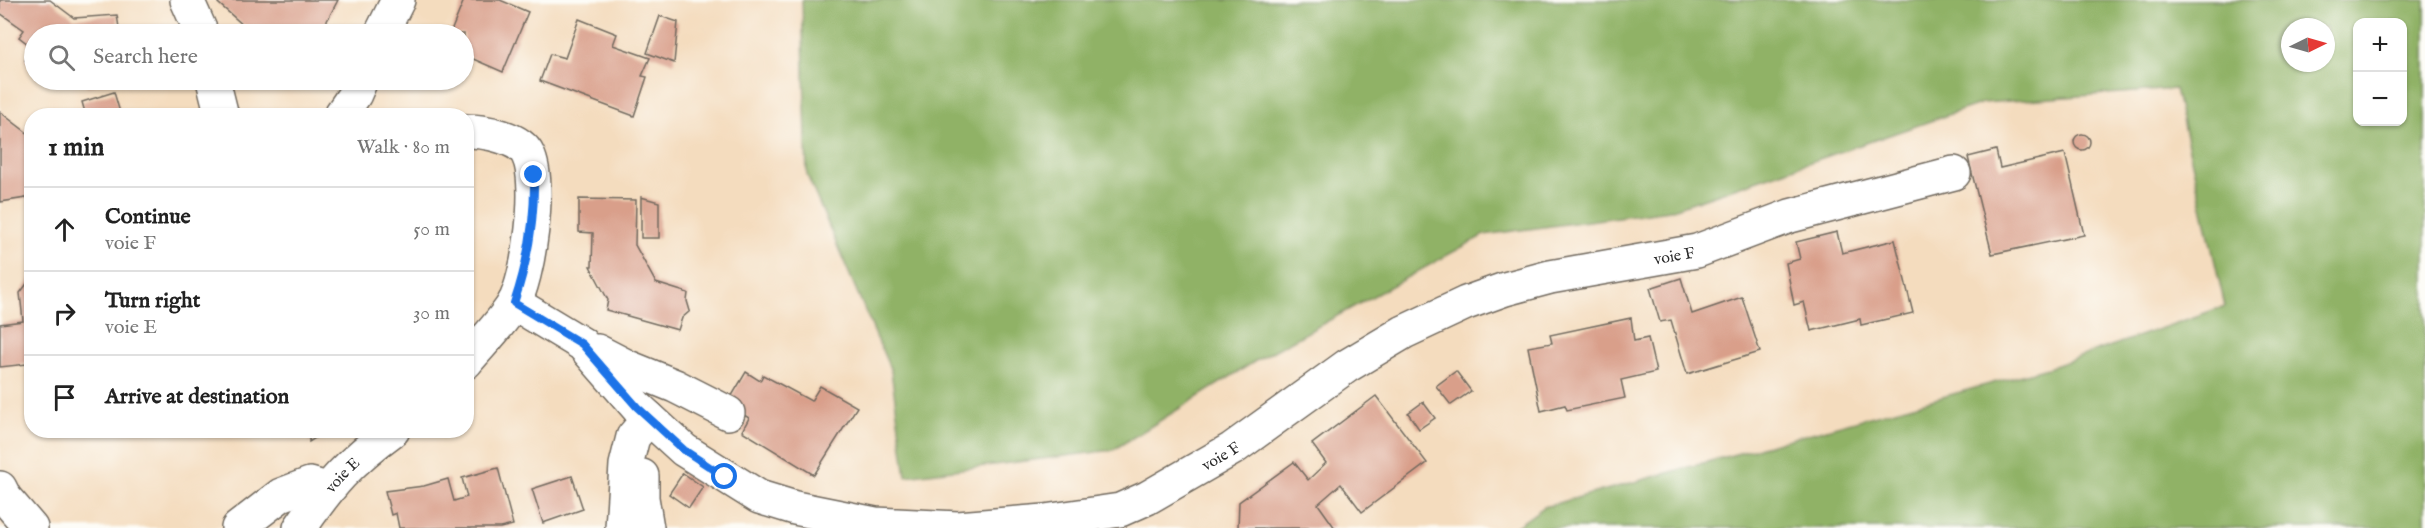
<!DOCTYPE html>
<html lang="en">
<head>
<meta charset="utf-8">
<style>
	body { margin:0; font-family:"IM FELL English",serif; background:#f2f2f2; color:#222 }
	.controls { position:absolute; right:18px; top:18px; display:grid; overflow:hidden; border-radius:12px; box-shadow:0 2px 4px #0004 }
	.controls button { width:54px; height:54px; display:grid; place-items:center; padding:0; border:0; border-bottom:2px solid #e0e0e0; background:#fff; color:#222; font:30px sans-serif }
	.compass { position:absolute; left:2281px; top:18px; width:54px; height:54px; border-radius:50%; background:#fff; box-shadow:0 2px 4px #0004; rotate:85deg }
	.stop { position:absolute; width:18px; height:18px; margin:-14px; border:4px solid #1a73e8; border-radius:50%; background:#fff }
	.stop.end { background:#1a73e8; border-color:#fff; box-shadow:0 2px 6px #0008 }
	.list { margin:0; padding:0; list-style:none }
	h2 { display:flex; justify-content:space-between; align-items:center; height:78px; margin:0; padding:0 24px; font-size:26px }
	h2 small { font-size:20px; font-weight:400; color:#767676 }
	.list li { display:grid; grid-template-columns:39px 1fr auto; gap:18px; align-items:center; box-sizing:border-box; height:84px; padding:0 24px; border-top:2px solid #e0e0e0 }
	.list b { display:block; font-size:22px; white-space:nowrap }
	.list p { margin:0; font-size:20px; white-space:nowrap; color:#767676 }
	.list em { font-size:20px; font-style:normal; color:#767676 }
	.icon { flex:none; width:33px; height:33px; fill:none; stroke:currentColor; stroke-width:2; stroke-linecap:round; stroke-linejoin:round }
	.map { position:relative; flex:none; width:2425px; height:528px; overflow:hidden }
	.search { position:absolute; background:#fff; box-shadow:0 2px 4px #0004; left:24px; top:24px; width:450px; height:66px; display:flex; align-items:center; gap:15px; box-sizing:border-box; padding:0 21px; border-radius:33px; color:#767676; font-size:22px }
	.panel { position:absolute; background:#fff; box-shadow:0 2px 4px #0004; left:24px; top:108px; width:450px; height:330px; border-radius:24px }
	.map>svg:first-child { display:block }
</style>
</head>
<body>
<div class="map">
<svg width="2425" height="528" viewBox="0 0 2425 528">
	<rect width="100%" height="100%" fill="#fdfcf7"/>
	<filter id="ink" filterUnits="userSpaceOnUse"><feTurbulence type="fractalNoise" baseFrequency=".0167" numOctaves="2"/><feDisplacementMap in="SourceGraphic" scale="12" xChannelSelector="R" yChannelSelector="G"/><feConvolveMatrix kernelMatrix="1 2 1 2 8 2 1 2 1" color-interpolation-filters="sRGB"/></filter>
	<filter id="wash" filterUnits="userSpaceOnUse"><feTurbulence type="fractalNoise" baseFrequency=".008" numOctaves="4" result="noise"/><feDisplacementMap in="SourceGraphic" scale="24" xChannelSelector="R" yChannelSelector="G"/><feGaussianBlur stdDeviation="1.35" result="paint"/><feColorMatrix in="noise" values="0 0 0 0 0 0 0 0 0 0 0 0 0 0 0 0 0 1.4 0 .05"/><feComposite in="paint" operator="in"/></filter>
	<g filter="url(#wash)">
		<rect width="100%" height="100%" fill="#f4dcbe"/>
		<path fill="#90b266" stroke="#5e6e48" stroke-width="1.5" fill-rule="evenodd" d="M802,0H2425V528H1514L1544,507L2051,367L2225,306L2175,89L1983,103L1670,210L1484,235L1257,360L1113,450L906,476L891,371L807,175ZM2358,22H2402V122H2358ZM2290,27H2326V63H2290Z"/>
		<g id="blocks">
			<g fill="#d99f8a">
				<polygon points="0,0 50,0 74,18 117,15 120,34 34,34 34,68 25,60 33,48 19,37 24,30 0,13"/>
				<polygon points="220,0 338,0 320,34 261,34 243,25 218,3"/>
				<polygon points="464,0 500,0 528,12 503,72 464,55 464,34 450,34"/>
				<polygon points="660,16 678,22 674,63 647,53"/>
				<polygon points="579,19 617,34 613,45 650,58 642,76 647,77 634,116 540,81 550,54 565,58"/>
				<polygon points="86,80 120,80 120,81 87,86"/>
				<polygon points="114,92 121,116 86,116 82,102"/>
				<polygon points="0,112 30,135 32,197 0,202"/>
				<circle cx="2082" cy="142" r="8"/>
				<polygon points="1996,150 2000,168 2065,153 2084,235 1992,254 1968,157"/>
				<polygon points="641,197 659,202 659,238 641,238"/>
				<polygon points="579,199 636,200 635,245 656,283 688,293 687,301 690,311 682,318 678,330 606,310 608,300 590,266 592,266 593,233 579,232"/>
				<polygon points="1837,232 1842,253 1895,240 1913,313 1861,325 1860,319 1811,331 1804,302 1794,305 1786,263 1800,259 1796,242"/>
				<polygon points="32,277 32,379 29,379 27,364 0,367 0,324 23,321 20,293"/>
				<polygon points="1681,278 1692,314 1742,297 1760,352 1687,374 1671,320 1660,322 1650,288"/>
				<polygon points="1631,318 1634,341 1648,338 1656,372 1621,380 1625,398 1567,410 1565,405 1541,411 1528,347 1552,343 1550,335"/>
				<polygon points="1456,371 1471,391 1451,405 1436,386"/>
				<polygon points="746,372 760,381 763,375 811,401 820,386 857,407 814,475 742,431 749,418 727,404"/>
				<polygon points="1376,396 1427,463 1362,512 1341,484 1318,504 1335,528 1238,528 1239,502 1294,462 1308,480 1326,463 1312,444"/>
				<polygon points="1423,402 1435,418 1419,429 1408,413"/>
				<polygon points="309,430 328,430 309,442"/>
				<polygon points="498,468 513,525 500,528 399,528 396,513 391,515 385,491 424,486 448,479 454,501 467,497 462,478"/>
				<polygon points="683,473 703,487 689,508 669,494"/>
				<polygon points="572,476 583,509 543,523 532,489"/>
			</g>
		</g>
	</g>
	<g filter="url(#ink)">
		<use href="#blocks" fill-opacity="0" stroke="#71695e" stroke-width="1.5"/>
		<g fill="none" stroke-linecap="round" stroke-linejoin="round">
			<defs>
				<g id="minor">
					<polyline points="187,0 202,34"/>
					<polyline points="381,34 398,0"/>
					<polyline points="213,80 222,116"/>
					<polyline points="340,116 355,94 361,80"/>
					<path d="M466,131C484,131 520,137 528,155C542,183 529,279 513,305C500,325 482,343 466,362"/>
					<path id="s1" d="M514,303L582,344L637,407L684,450L759,497L795,508L875,524L958,528L1045,521L1120,510L1147,498L1232,449L1347,366L1404,332L1466,303L1505,289L1550,277L1697,251L1790,216L1954,173"/>
					<polyline points="597,351 628,367 675,386 728,413"/>
					<polyline points="642,476 642,498 647,528"/>
					<polyline points="0,488 5,498 31,528"/>
					<polyline points="238,528 281,495 310,484 327,489"/>
					<path id="s2" d="M300,528C330,484 349,462 393,430"/>
					<polyline points="622,528 626,465 633,437 649,418"/>
				</g>
			</defs>
			<use href="#minor" stroke="#71695e" stroke-width="36"/>
			<use href="#minor" stroke="#fff" stroke-width="33"/>
		</g>
	</g>
	<g fill="none" stroke-linecap="round" stroke-linejoin="round" filter="url(#ink)">
		<path stroke="#1a73e8" stroke-width="8" d="M534,175C535,219 528,262 514,303L582,344L637,407L684,450L725,477"/>
	</g>
	<g text-anchor="middle" stroke-width="6" stroke-linejoin="round" paint-order="stroke">
		<g font-size="16" fill="#2b2b2b" stroke="#fdfcf7">
			<text dy="6" stroke="none"><textPath href="#s1" startOffset="1299">voie F</textPath></text>
			<text dy="6" stroke="none"><textPath href="#s1" startOffset="795">voie F</textPath></text>
			<text dy="6" stroke="none"><textPath href="#s2" startOffset="68">voie E</textPath></text>
		</g>
	</g>
</svg>
<div class="controls">
<button>+</button>
<button>−</button>
</div>
<svg class="compass" viewBox="-18 -18 36 36"><path d="M0-13l5 13h-10z" fill="#e53935"/><path d="M0 13l5-13h-10z" fill="#767676"/></svg>
<div class="stop" style="left:725px;top:477px"></div>
<div class="stop end" style="left:534px;top:175px"></div>
<div class="search"><svg class="icon" aria-label="search" viewBox="0 0 24 24"><circle cx="10" cy="10" r="6"/><path d="M15 15l6 6"/></svg>Search here</div>
<section class="panel">
<h2>1 min<small>Walk · 80 m</small></h2>
<ul class="list">
<li><svg class="icon" aria-label="ahead" viewBox="0 0 24 24"><path d="M12 20V5M6 11l6-6 6 6"/></svg><div><b>Continue</b><p>voie F</p></div><em>50 m</em></li>
<li><svg class="icon" aria-label="right" viewBox="0 0 24 24"><path d="M7 20v-9h11M14 6l5 5-5 5"/></svg><div><b>Turn right</b><p>voie E</p></div><em>30 m</em></li>
<li><svg class="icon" aria-label="arrive" viewBox="0 0 24 24"><path d="M6 21V4h12l-3 4 3 4H6"/></svg><div><b>Arrive at destination</b></div></li>
</ul>
</section>
</div>
</body>
</html>
